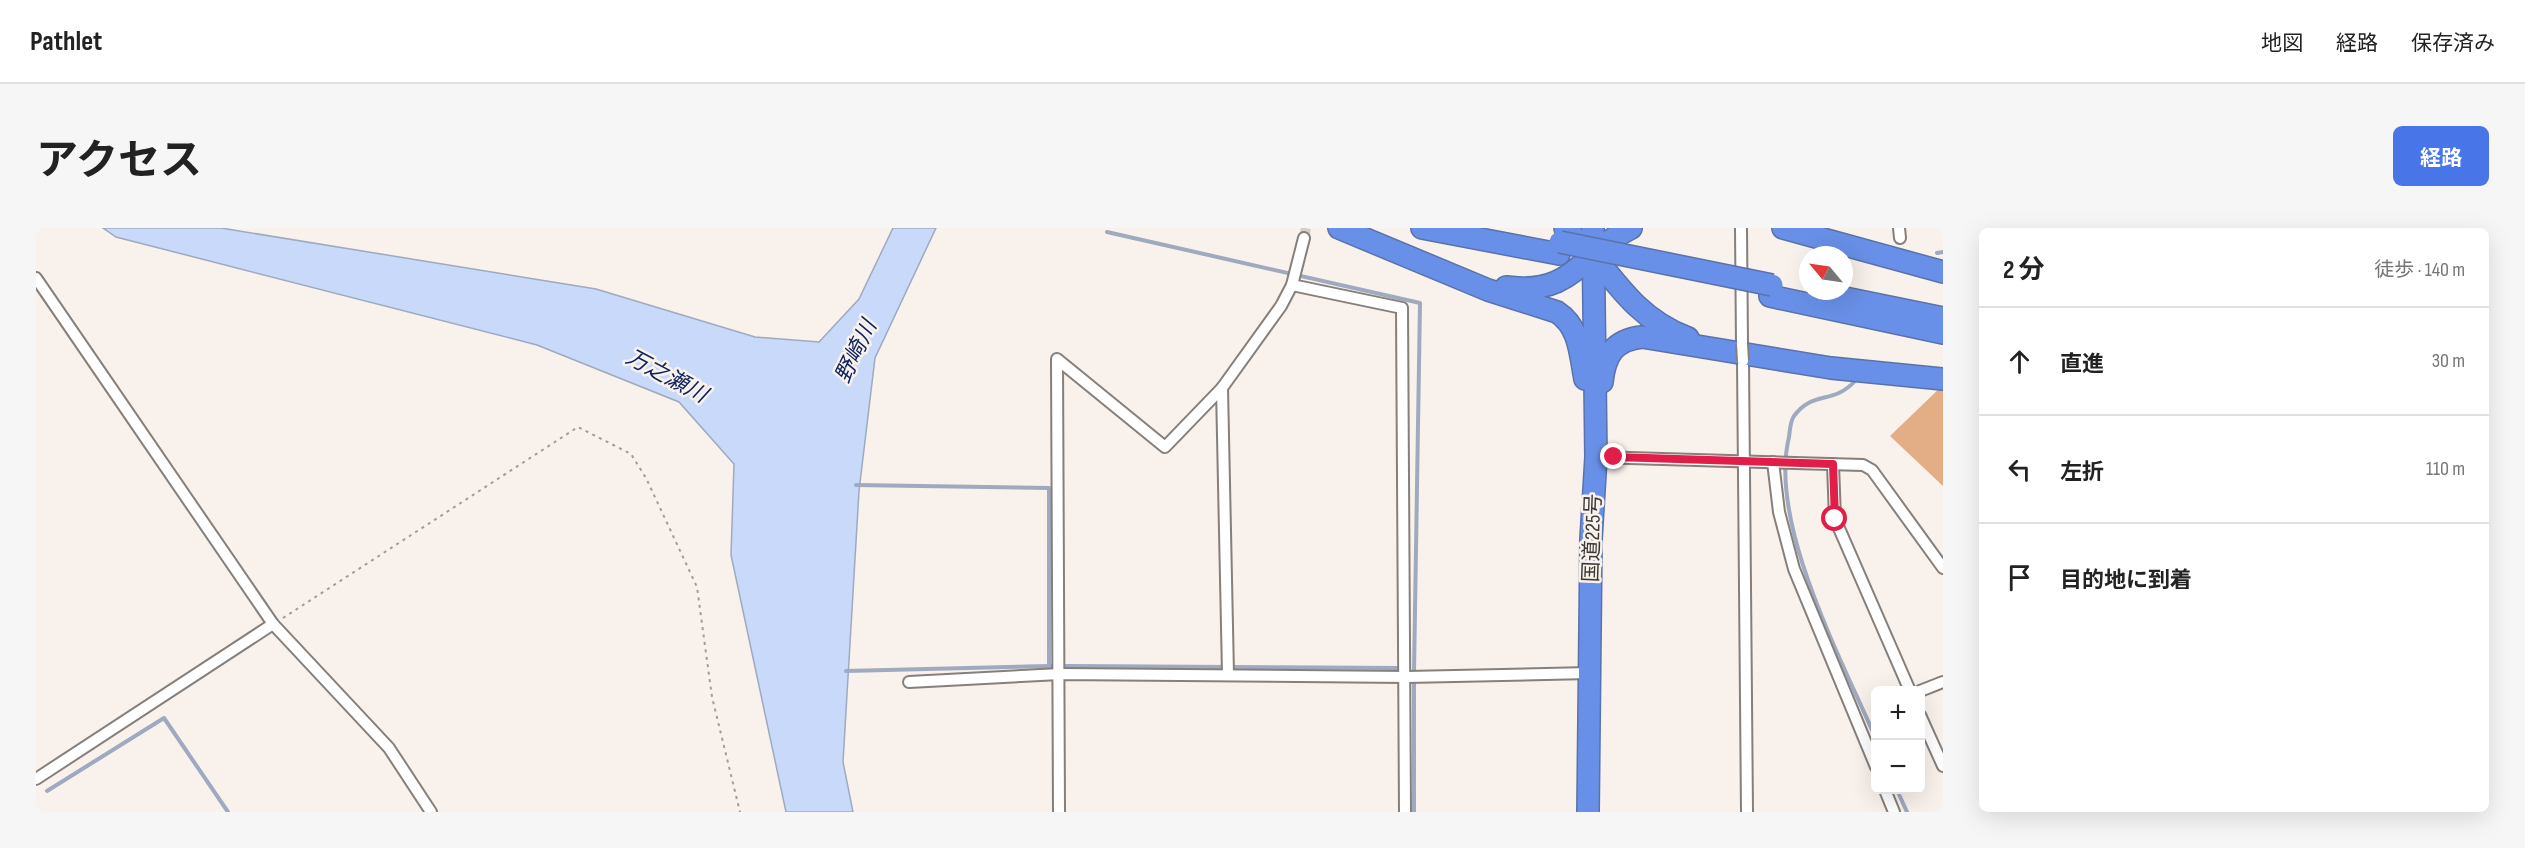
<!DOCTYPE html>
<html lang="ja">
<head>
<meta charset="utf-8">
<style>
	body { margin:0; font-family:"Sofia Sans Condensed","Noto Sans JP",sans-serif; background:#f6f6f6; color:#222 }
	.controls { position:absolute; right:18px; bottom:18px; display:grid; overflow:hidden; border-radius:9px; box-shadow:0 6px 24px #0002 }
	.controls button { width:54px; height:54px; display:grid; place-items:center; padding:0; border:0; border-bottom:2px solid #e0e0e0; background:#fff; color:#222; font:30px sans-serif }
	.compass { position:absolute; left:1763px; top:18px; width:54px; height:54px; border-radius:50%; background:#fff; box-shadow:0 6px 24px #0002; rotate:299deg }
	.stop { position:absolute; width:18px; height:18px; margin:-14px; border:4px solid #e11d48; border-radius:50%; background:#fff }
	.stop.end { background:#e11d48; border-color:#fff; box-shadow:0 2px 6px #0008 }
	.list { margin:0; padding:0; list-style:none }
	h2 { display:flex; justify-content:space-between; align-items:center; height:78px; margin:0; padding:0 24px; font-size:26px }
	h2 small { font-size:20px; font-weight:400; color:#767676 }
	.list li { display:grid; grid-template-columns:39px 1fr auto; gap:18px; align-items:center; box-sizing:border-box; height:108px; padding:0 24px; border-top:2px solid #e0e0e0 }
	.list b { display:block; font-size:22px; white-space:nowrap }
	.list em { font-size:20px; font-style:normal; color:#767676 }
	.icon { flex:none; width:33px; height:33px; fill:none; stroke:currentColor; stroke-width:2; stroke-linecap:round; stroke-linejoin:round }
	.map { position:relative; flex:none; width:1907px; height:584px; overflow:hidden; border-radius:9px }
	header { display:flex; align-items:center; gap:36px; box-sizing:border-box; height:84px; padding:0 30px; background:#fff; border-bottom:2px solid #e0e0e0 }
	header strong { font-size:28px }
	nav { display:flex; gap:33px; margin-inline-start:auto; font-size:21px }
	.intro { display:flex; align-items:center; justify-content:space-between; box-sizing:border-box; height:144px; padding:0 36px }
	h1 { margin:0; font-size:42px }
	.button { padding:15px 27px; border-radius:9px; background:#4876e8; color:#fff; font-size:21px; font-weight:700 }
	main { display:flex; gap:36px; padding:0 36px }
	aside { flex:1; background:#fff; border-radius:9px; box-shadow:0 6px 24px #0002 }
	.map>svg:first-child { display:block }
</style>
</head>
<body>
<header>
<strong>Pathlet</strong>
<nav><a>地図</a><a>経路</a><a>保存済み</a></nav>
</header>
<div class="intro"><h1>アクセス</h1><a class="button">経路</a></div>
<main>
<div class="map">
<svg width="1907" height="584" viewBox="0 0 1907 584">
	<rect width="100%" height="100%" fill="#f9f1eb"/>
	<polygon fill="#e3ae86" points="1907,157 1907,258 1854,208"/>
	<polygon fill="#c9d9fa" stroke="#9fa9bf" stroke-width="1.5" points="67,0 185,0 560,61 719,109 783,114 823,71 857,0 900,0 839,130 823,263 807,534 817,584 750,584 695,327 698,236 643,174 501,117 80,9"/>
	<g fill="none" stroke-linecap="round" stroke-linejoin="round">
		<g stroke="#9fa9bf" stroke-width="4">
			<polyline points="1071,4 1384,75 1378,444"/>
			<polyline points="1901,25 1907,24"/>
			<path d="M1819,153C1797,177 1777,162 1758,188C1754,194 1754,202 1753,209C1732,295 1805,430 1840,511"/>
			<polyline points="820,257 1013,260 1013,438 1019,438"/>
			<polyline points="1030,438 1364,440"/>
			<polyline points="810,443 1013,438"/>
			<polyline points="1861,562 1871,584"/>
			<polyline points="11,563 128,490 192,584"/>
			<polyline points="1378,584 1378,456"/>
		</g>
		<polyline stroke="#d3ccc7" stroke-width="10" stroke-dasharray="10 5" stroke-linecap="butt" points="1268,10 1270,0"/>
		<defs>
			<g id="street">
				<polyline points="1705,0 1706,116"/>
				<polyline points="1863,0 1864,10"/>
				<polyline points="0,50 237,396 353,520 395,584"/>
				<polyline points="1256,57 1366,80 1369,584"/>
				<polyline points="1707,133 1711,584"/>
				<polyline points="1186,160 1192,446"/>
				<polyline points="1560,229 1827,237 1836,242 1907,340"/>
				<polyline points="1737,234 1743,284 1758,341 1840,539"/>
				<polyline points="1797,236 1799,291 1874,463"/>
				<polyline points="873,454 1024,446 1371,449 1553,445"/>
				<polyline points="1884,463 1907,454"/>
				<polyline points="1884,487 1907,538"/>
				<polyline points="0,551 237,396"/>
				<polyline points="1849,562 1858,584"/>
				<polyline points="1023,584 1021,131 1129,219 1186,160 1245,78 1256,57 1268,10"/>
			</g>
			<g id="highway">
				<path d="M1303,0L1452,62L1521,84C1544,99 1544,126 1549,151"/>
				<polyline points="1386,0 1523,26"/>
				<path d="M1529,0C1538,10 1550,19 1559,29C1586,64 1609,94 1652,110"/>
				<polyline points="1747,0 1907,44"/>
				<path d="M1470,59C1539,68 1544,25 1595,0"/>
				<polyline points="1734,68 1907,105"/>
				<polyline points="1804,69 1907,90"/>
				<path d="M1566,154C1569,127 1578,112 1606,109L1795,140L1907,151"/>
				<polyline points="1552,584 1555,311 1560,229 1557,0"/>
			</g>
		</defs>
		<use href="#street" stroke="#867f7a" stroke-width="14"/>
		<use href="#highway" stroke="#5972aa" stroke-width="24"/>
		<polyline stroke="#a29d98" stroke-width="2" stroke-dasharray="3 4.5" stroke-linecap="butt" points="247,390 542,199 595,226 610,250 661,359 676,469 704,584"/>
		<use href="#street" stroke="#fff" stroke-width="10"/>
		<use href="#highway" stroke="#6990e8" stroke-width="21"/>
		<defs>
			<polyline id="street-bridge" points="1706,116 1707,133"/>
			<polyline id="highway-bridge" points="1524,14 1736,57"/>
		</defs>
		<use href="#street-bridge" stroke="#867f7a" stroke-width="14" stroke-linecap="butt"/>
		<use href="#highway-bridge" stroke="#5972aa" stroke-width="24" stroke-linecap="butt"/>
		<use href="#street-bridge" stroke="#fff" stroke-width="10"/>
		<use href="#highway-bridge" stroke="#6990e8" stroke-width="21"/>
	</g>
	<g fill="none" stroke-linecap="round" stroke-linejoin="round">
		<polyline stroke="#e11d48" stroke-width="8" points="1578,229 1797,236 1799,291"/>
	</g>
	<g text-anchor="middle" stroke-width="5" stroke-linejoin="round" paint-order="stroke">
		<g font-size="21" fill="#3c3936" stroke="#f9f1eb">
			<text transform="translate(1556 310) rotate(-88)" y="7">国道225号</text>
		</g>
		<g font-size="22" font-style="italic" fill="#0e2461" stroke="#f9f1eb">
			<text transform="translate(819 123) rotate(-64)" y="8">野崎川</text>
			<text transform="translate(631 147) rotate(28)" y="8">万之瀬川</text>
		</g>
	</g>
</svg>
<div class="controls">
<button>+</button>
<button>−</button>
</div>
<svg class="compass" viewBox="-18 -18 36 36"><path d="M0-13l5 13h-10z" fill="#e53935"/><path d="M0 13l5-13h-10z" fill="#767676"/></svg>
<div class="stop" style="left:1799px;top:291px"></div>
<div class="stop end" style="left:1578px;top:229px"></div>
</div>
<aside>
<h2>2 分<small>徒歩 · 140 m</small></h2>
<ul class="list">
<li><svg class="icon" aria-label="ahead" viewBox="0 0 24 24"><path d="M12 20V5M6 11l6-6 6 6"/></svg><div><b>直進</b></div><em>30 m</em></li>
<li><svg class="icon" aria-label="left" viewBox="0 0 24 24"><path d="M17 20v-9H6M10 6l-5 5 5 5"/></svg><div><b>左折</b></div><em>110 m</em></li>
<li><svg class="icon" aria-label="arrive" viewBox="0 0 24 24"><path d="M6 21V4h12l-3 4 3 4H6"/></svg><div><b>目的地に到着</b></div></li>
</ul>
</aside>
</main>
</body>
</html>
